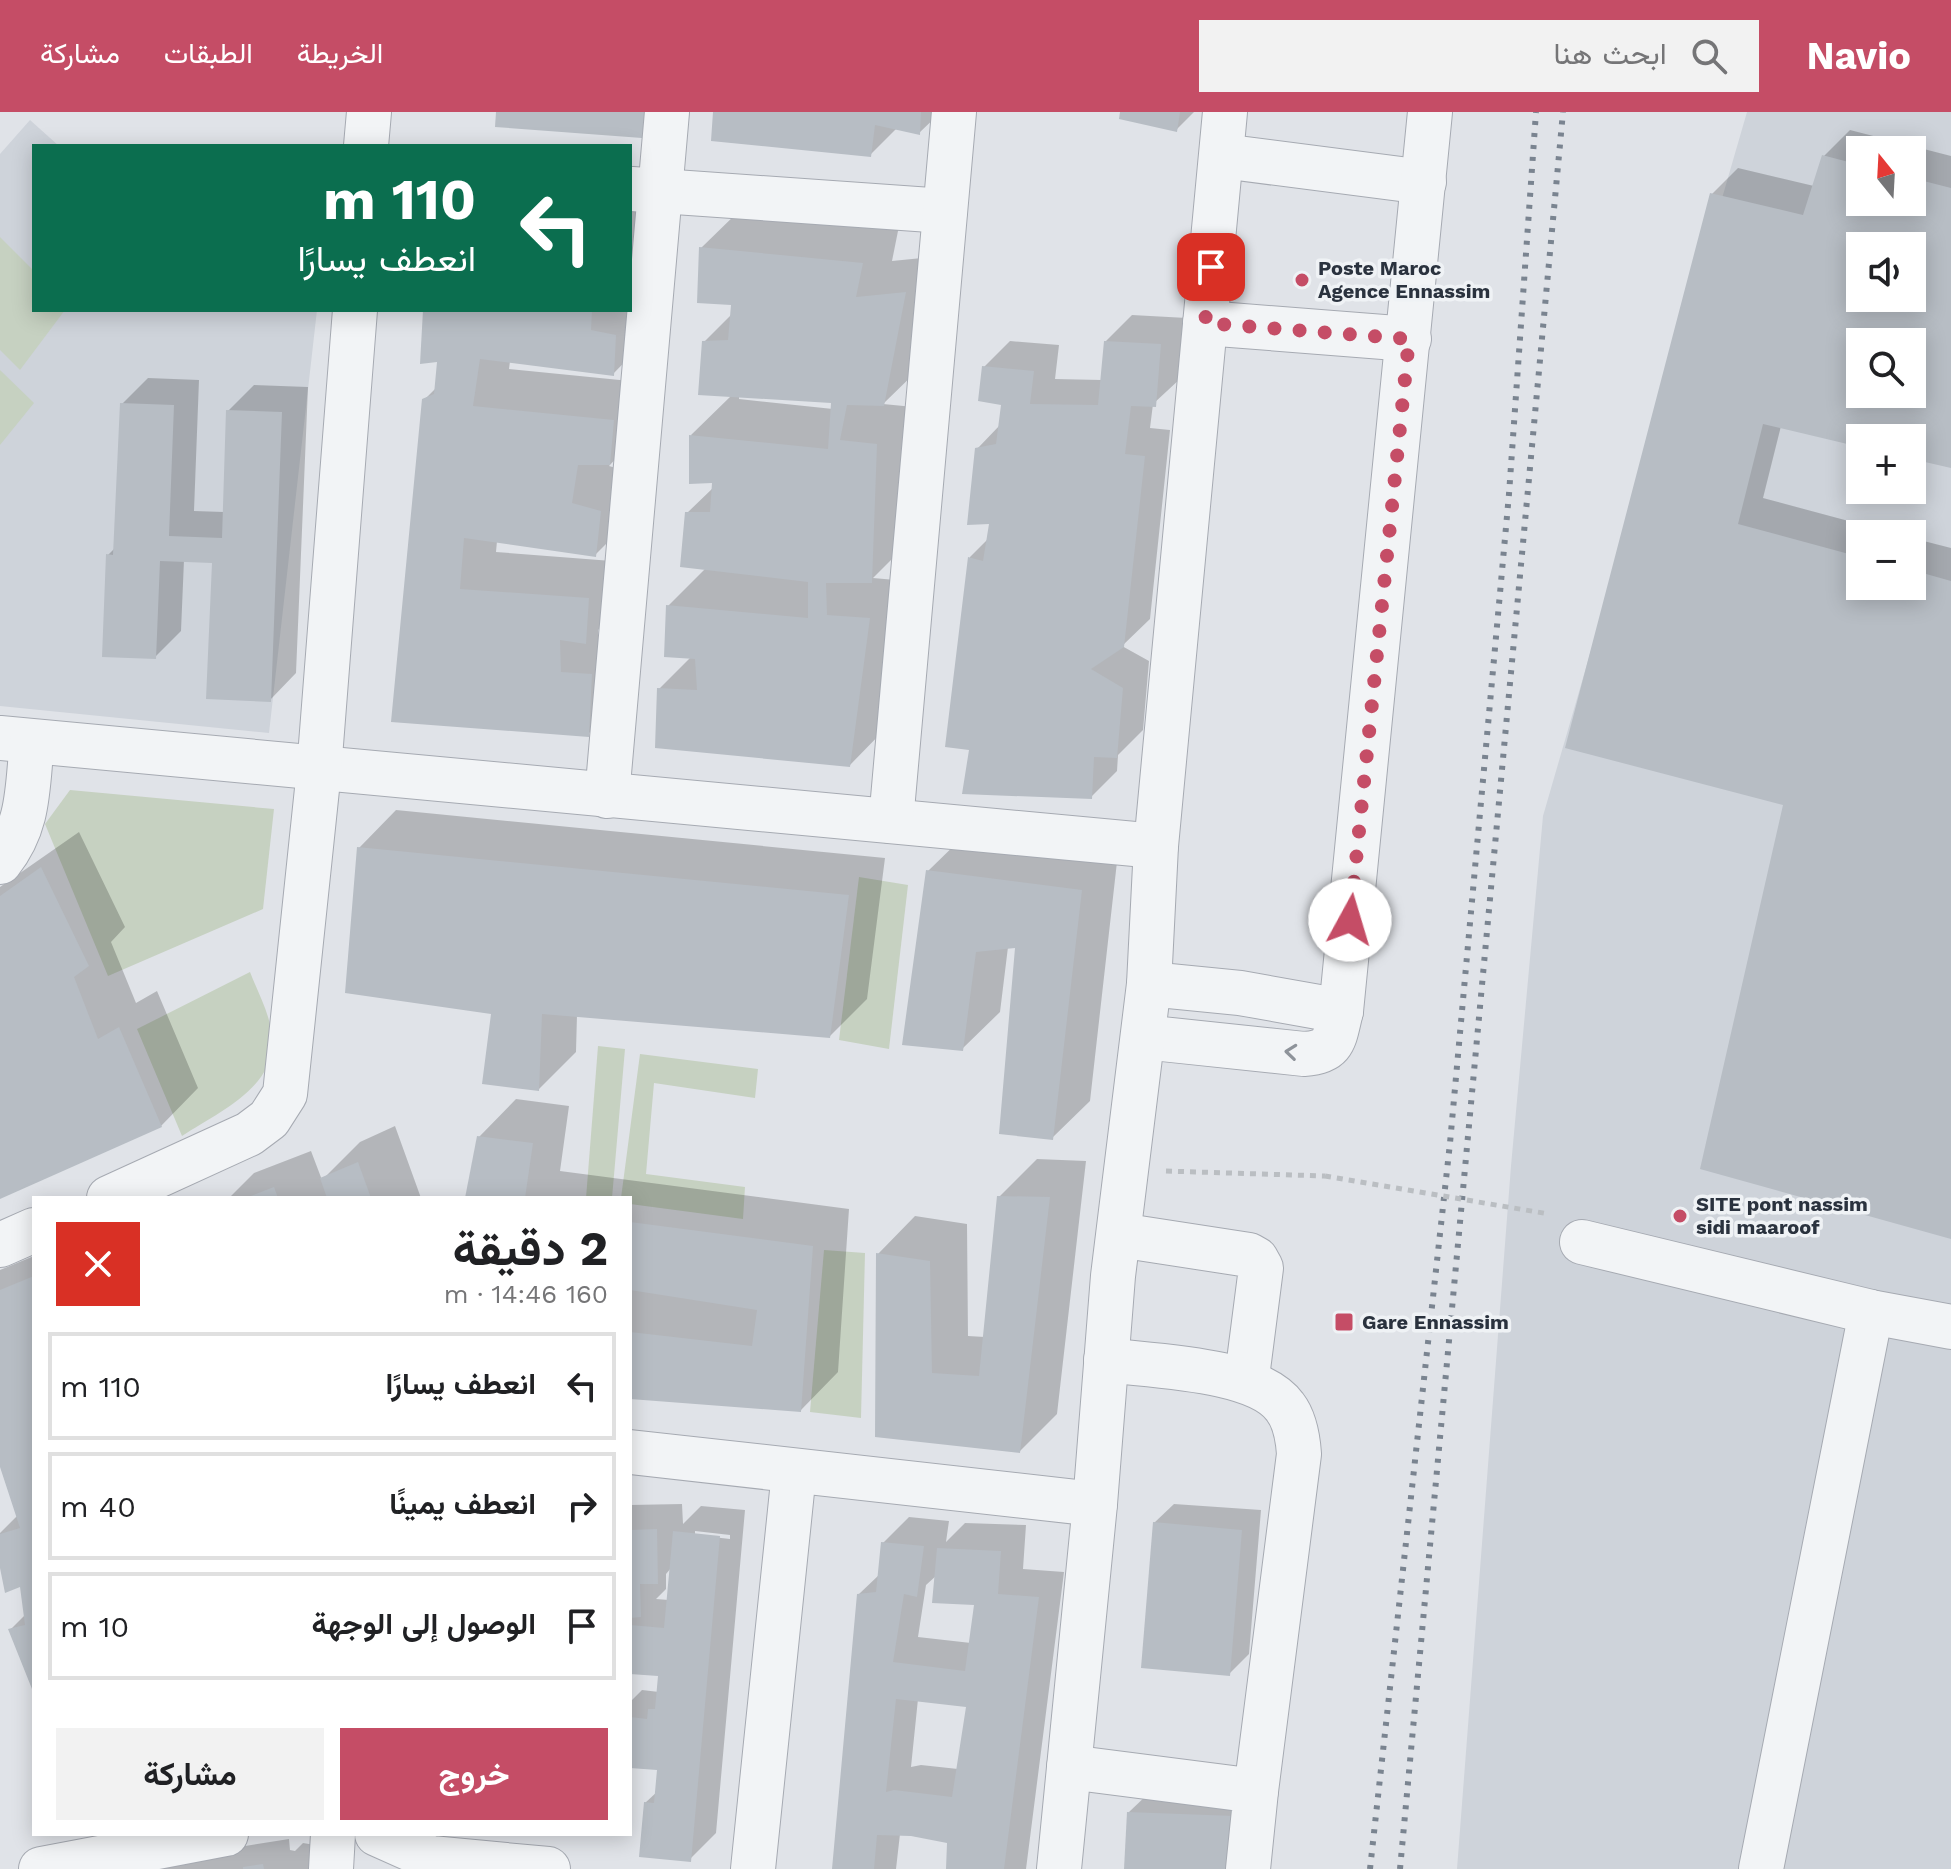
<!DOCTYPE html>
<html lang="ar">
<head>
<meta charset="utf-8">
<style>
	:root { --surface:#fff; --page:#f2f2f2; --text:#202124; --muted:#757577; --line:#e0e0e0; --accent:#c54d66 }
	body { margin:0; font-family:"Work Sans",Vazirmatn,sans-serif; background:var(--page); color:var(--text); direction:rtl; height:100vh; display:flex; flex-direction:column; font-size:30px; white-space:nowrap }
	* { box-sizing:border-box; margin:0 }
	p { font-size:26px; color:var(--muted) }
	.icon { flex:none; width:44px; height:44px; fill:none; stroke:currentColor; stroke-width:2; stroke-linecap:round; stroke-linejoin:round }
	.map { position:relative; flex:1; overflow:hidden; direction:ltr }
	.side { position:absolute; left:32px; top:1084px; width:600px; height:640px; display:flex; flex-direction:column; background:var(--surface); border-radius:0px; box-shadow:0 4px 20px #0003; direction:rtl }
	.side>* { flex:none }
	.guide { position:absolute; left:32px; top:32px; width:600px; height:168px; border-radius:0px; box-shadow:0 4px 20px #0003; direction:rtl; background:#0b6e4f; color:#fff; overflow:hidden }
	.needle { width:52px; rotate:342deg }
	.controls { position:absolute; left:1846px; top:24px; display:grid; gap:16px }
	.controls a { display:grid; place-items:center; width:80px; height:80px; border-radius:0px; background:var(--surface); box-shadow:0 4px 20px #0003; font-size:40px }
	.pin { position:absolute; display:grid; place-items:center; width:68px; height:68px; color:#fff; margin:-34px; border-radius:16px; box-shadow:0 4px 12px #0006 }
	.me { position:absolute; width:88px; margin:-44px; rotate:6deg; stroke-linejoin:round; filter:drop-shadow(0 0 6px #0008) }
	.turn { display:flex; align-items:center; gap:28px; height:168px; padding:0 24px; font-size:36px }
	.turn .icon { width:104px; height:104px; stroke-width:2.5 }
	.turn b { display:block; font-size:56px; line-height:68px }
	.round { display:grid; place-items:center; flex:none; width:84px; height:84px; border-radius:0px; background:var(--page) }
	.overview { display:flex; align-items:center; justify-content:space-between; height:136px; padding:0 24px }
	h1 { font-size:48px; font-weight:700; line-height:60px }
	.primary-button { display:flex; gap:16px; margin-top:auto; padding:16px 24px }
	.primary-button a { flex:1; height:92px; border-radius:0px; background:var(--accent); color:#fff; font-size:32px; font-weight:700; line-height:92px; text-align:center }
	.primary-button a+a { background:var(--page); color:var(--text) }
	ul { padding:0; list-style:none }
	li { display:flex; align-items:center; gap:24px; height:108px; margin:0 16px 12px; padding:0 8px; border:4px solid var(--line); border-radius:0px }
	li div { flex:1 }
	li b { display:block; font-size:30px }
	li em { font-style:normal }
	header { display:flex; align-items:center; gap:48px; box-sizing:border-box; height:112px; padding:0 40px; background:var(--accent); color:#fff }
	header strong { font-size:38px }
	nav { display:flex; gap:44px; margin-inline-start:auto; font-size:28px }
	.search { width:560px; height:72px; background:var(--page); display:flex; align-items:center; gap:20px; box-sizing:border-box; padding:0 28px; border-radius:0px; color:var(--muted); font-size:30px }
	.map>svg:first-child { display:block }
	.built { fill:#ced3da; fill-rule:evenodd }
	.green { fill:#c6d1c1 }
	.shadow { fill:#0003; fill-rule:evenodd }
	.building { fill:#b7bdc4; fill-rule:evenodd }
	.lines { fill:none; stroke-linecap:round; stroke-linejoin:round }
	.minor-casing { stroke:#a6aab2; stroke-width:46 }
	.path { stroke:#babec2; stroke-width:5; stroke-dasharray:6 6; stroke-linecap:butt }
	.minor { stroke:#f2f4f6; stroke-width:44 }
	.rail { stroke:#7a8490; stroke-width:6; stroke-dasharray:4 8; stroke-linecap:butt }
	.path-bridge { stroke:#babec2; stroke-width:5; stroke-dasharray:6 6; stroke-linecap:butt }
	.oneway { stroke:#8e939a }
	.route { stroke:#c54d66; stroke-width:14; stroke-dasharray:0 25.2 }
	.poi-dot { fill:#c54d66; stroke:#eff2f5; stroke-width:3 }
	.labels { text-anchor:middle; stroke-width:7; stroke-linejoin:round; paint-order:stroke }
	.poi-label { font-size:20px; font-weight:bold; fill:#2a323e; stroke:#eff2f5; text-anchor:start }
</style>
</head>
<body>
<header>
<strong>Navio</strong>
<div class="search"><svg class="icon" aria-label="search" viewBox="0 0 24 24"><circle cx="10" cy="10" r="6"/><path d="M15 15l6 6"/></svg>ابحث هنا</div>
<nav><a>الخريطة</a><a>الطبقات</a><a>مشاركة</a></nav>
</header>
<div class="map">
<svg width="1951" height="1757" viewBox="0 0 1951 1757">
	<rect width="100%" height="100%" fill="#e0e3e8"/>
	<g class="built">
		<path d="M1747 0H1951V1757H1457L1511 1054 1543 704ZM1860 38H1912V90H1860ZM1860 134H1912V186H1860ZM1860 230H1912V282H1860ZM1860 326H1912V378H1860ZM1860 422H1912V474H1860Z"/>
		<polygon points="30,8 59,34 34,34 34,198 317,198 269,621 0,594 0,42"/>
	</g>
	<g class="green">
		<polygon points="0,125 34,159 34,198 65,198 20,258 0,238"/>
		<polygon points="0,258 34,291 0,333"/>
		<polygon points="70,678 274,697 263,797 108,864 45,712"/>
		<polygon points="859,765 908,773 889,937 839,928"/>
		<path d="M250 860C258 881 270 902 272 924 277 976 218 1000 182 1024L137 917Z"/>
		<polygon points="598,934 625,937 612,1086 586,1086"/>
		<polygon points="640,942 758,957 755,986 654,971 646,1062 745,1075 743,1107 630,1092 630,1086 621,1086"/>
		<polygon points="824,1138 865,1141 861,1306 810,1300"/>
	</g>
	<g class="shadow">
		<polygon points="715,0 941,0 919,21 897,16 870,43"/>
		<polygon points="1122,0 1194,0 1176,18"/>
		<path d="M1850 18 1951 44V354L1912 345V326H1860V332L1781 314 1763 386 1897 422H1860V474H1912V426L1951 436V1125L1785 692 1567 635 1712 82 1738 56 1814 74 1824 44ZM1860 38H1912V90H1860ZM1860 134H1912V186H1860ZM1860 230H1912V282H1860Z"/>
		<polygon points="630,89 676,93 630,176"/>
		<path d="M739 99 899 114 892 149 942 144 921 255 883 292 914 295 908 431 873 466 907 469 887 615 850 653 659 577 692 544 668 494 706 456 687 401 714 375 691 323 732 283 704 230 732 202 733 191 701 136ZM739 284 833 289V297L739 287Z"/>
		<polygon points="425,198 630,198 650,224 613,262 510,249 509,257 650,271 647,313 609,354 637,362 632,406 595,443 497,429 496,440 625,450 623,492 598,518 598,524 628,525 626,585 588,622 393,608 424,288 437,275 439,248"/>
		<polygon points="1132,203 1187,206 1181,266 1153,292 1150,316 1170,318 1150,507 1122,534 1149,549 1143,618 1118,643 1117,659 1091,685 972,636 947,633 970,445 988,427 991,410 977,337 1000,313 1003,291 984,255 1010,229 1059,233 1055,267 1102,268 1105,230"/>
		<polygon points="148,266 199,268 194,399 224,400 228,299 254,273 308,275 296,561 270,588 214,449 184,448 181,519 155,545 108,443 116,435 122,292"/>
		<polygon points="396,698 885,746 867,887 830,924 577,903 576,940 539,977 493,900 359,736"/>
		<polygon points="79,720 125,815 111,830 136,891 157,879 198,976 161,1014 0,1085 0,775"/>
		<polygon points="966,722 1118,741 1090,989 1052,1026 1017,834 1008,835 1000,900 962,937 928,759"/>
		<polygon points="516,987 569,994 560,1059 849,1097 838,1260 801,1298 630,1285 630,1086 468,1086 479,1025"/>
		<polygon points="395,1014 421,1086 229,1086 254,1061 311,1039 322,1068 360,1030"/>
		<polygon points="1037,1047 1086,1049 1057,1302 1020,1339 877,1323 878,1142 915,1104 967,1112 968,1224 985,1225 999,1085"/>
		<polygon points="34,1144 34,1573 10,1518 26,1502 22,1472 0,1446 0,1421 18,1403 0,1348 0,1158"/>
		<path d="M682 1392 683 1412 701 1394 745 1398 716 1721 690 1747 645 1691 658 1679 660 1656 630 1654V1590L642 1578 659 1580 661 1562 630 1560V1507L633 1504H630V1393ZM695 1419 730 1423V1427L695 1423ZM671 1456 669 1488 656 1487 666 1477V1462Z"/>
		<polygon points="1174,1392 1261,1398 1249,1542 1229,1562 1154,1411"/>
		<path d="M909 1405 949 1409 946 1430 965 1411 1026 1413 1023 1457 1064 1460 1026 1757H948L949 1729 900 1722 896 1757H834L859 1482 880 1462 883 1431ZM937 1463 976 1491 971 1531 918 1525 926 1473ZM918 1587 968 1593 958 1657 921 1653 911 1655Z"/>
		<polygon points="1149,1681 1254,1685 1251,1757 1126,1757 1129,1700"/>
		<polygon points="289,1727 290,1738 295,1739 303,1731 333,1736 331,1757 100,1757"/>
	</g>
	<g class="building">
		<polygon points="496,0 645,0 642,26 495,15"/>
		<polygon points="713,0 921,0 920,23 875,13 871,45 711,29"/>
		<polygon points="1120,0 1180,0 1177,20 1119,7"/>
		<path d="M1822 43 1860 53V90H1912V66L1951 76V356L1912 347V326H1860V335L1763 312 1738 412 1860 445V474H1912V458L1951 469V1127L1700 1057 1783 693 1565 636 1710 81 1803 103ZM1860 134H1912V186H1860ZM1860 230H1912V282H1860Z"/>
		<polygon points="630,129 639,130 631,167 630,167"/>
		<polygon points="699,135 863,151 856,185 906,180 884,294 847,293 840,328 877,332 872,471 826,471 827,503 870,506 850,655 655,636 657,576 697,578 695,547 664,545 666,493 808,506 808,470 680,455 685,400 710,400 712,371 689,372 689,323 828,337 831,291 698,283 702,229 728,228 731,193 697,191"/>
		<polygon points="423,198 592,198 591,218 616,223 614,264 480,247 473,294 614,308 610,353 578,353 572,391 601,399 596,445 464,426 460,477 589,486 586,532 560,528 561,560 592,562 589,625 391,610 422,287 434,282 437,250 420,252"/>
		<polygon points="1104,229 1161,232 1156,295 1131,294 1125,342 1145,344 1124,535 1091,557 1123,576 1117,646 1094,645 1092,687 962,682 969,638 945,635 968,445 983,449 989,412 967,413 975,336 996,332 1001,293 978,289 982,254 1034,259 1030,292 1098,293"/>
		<polygon points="120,291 174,293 169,424 222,426 226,298 282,300 271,590 206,587 212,451 160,449 156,547 102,545 106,442 113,443"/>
		<polygon points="357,735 849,783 830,926 542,902 539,979 482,972 491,902 345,881"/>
		<polygon points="41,755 89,854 74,865 98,927 119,915 162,1015 0,1087 0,784"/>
		<polygon points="926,758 1082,778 1053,1028 999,1022 1015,836 976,840 963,939 902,933"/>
		<polygon points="477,1024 533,1031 525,1086 465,1086"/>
		<polygon points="358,1050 371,1086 327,1086 320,1066"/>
		<polygon points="274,1075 278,1086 246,1086"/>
		<polygon points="997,1084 1050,1085 1020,1341 875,1325 876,1141 930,1149 932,1261 979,1264"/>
		<polygon points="630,1110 813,1134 801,1300 630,1287 630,1220 752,1234 757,1198 630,1178"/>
		<polygon points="34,1164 34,1576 32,1577 8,1517 25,1513 20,1475 5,1481 0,1456 0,1422 20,1416 0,1355 0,1178"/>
		<polygon points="1153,1410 1242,1418 1230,1564 1141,1556"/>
		<polygon points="657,1417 658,1472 640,1472 641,1505 630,1506 630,1418"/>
		<polygon points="673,1419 720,1424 691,1750 639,1745 644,1690 654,1691 657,1658 630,1656 630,1605 647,1607 648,1597 655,1597 658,1564 630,1562 630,1513 664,1516"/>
		<path d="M881 1430 924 1434 917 1485 904 1482 893 1550 965 1559 974 1493 932 1491 937 1436 1001 1439 998 1482 1039 1485 1004 1757H946L947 1731 911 1724 877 1723 874 1757H832L857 1482 876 1480ZM896 1587 966 1595 952 1685 894 1678 886 1680Z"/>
		<polygon points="1127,1700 1235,1704 1233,1757 1124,1757"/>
		<polygon points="263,1752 264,1757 243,1757 243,1755"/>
	</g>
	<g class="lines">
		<g class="minor-casing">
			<g id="minor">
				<polyline points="366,34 369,0"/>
				<polyline points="1222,44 1424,70"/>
				<polyline points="632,77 945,99"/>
				<polyline points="1205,211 1409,227"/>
				<polyline points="0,626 1156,734"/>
				<polyline points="607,684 667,0"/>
				<polyline points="891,709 954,0"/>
				<path d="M0 750C30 712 27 676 32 630"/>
				<polyline points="1149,872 1240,881 1341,899"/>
				<path d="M1143 925 1304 942C1336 940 1334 926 1341 899L1430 0"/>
				<polyline points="109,1086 249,1022 269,1007 285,982 319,658 355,198"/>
				<polyline points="1119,1123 1249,1143 1256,1147 1261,1156 1248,1257 1236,1265"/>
				<polyline points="1582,1130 1871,1200 1951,1215"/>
				<polyline points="0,1133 34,1118"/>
				<path d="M1106 1248C1152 1254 1257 1256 1285 1295 1295 1308 1298 1327 1299 1342L1256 1679"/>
				<polyline points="630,1340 1095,1392"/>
				<polyline points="1069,1655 1256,1679 1248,1757"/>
				<polyline points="377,1722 431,1746 548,1757"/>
				<polyline points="41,1757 226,1722"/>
				<polyline points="331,1757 333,1722"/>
				<polyline points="753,1757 794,1360"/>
				<polyline points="1059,1757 1095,1392 1113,1164 1149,872 1156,734 1225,0"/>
				<polyline points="1761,1757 1871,1200"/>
			</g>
		</g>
		<polyline class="path" points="1166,1059 1325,1064"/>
		<use href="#minor" class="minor"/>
		<g class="rail">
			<polyline points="1370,1757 1450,1031 1509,382 1536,0"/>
			<polyline points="1400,1757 1563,0"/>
		</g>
		<polyline class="path-bridge" points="1325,1064 1549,1102"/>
	</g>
	<defs><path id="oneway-chevron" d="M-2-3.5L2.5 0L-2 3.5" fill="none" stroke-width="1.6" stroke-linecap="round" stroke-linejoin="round" transform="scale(2)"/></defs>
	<use class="oneway" href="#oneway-chevron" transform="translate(1291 940) rotate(-174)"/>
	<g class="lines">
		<polyline class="route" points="1211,155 1205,211 1409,227 1350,808"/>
	</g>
	<g class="poi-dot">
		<circle cx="1302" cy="168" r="8"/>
		<circle cx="1680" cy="1104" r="8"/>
		<rect x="1334" y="1200" width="20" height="20" rx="4"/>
	</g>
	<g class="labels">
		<g class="poi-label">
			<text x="1318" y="163">Poste Maroc<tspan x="1318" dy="23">Agence Ennassim</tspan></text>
			<text x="1696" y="1099">SITE pont nassim<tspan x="1696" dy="23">sidi maaroof</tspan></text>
			<text x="1362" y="1217">Gare Ennassim</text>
		</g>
	</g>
</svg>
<div class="controls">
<a><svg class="needle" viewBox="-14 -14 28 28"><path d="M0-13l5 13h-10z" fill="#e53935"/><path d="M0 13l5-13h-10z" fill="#757577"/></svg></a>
<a><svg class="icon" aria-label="sound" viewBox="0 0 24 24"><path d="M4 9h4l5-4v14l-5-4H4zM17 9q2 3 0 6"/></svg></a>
<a><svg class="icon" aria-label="search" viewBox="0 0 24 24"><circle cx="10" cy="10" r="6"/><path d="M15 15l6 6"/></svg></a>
<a>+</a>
<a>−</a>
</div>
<div class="pin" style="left:1211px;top:155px;background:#d93025"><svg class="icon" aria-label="arrive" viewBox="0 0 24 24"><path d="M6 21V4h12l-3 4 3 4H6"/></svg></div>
<svg class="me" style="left:1350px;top:808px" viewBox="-20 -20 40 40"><circle r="19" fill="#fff"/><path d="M0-13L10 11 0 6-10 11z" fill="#c54d66"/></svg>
<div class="guide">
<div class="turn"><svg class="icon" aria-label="left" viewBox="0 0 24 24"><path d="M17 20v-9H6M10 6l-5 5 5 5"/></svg><div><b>110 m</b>انعطف يسارًا</div></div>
</div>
<section class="side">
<div class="overview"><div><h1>2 دقيقة</h1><p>160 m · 14:46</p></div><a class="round" style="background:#d93025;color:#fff"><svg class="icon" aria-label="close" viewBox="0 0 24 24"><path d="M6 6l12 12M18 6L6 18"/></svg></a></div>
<ul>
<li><svg class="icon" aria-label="left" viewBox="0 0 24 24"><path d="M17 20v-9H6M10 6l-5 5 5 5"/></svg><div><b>انعطف يسارًا</b></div><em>110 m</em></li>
<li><svg class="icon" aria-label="right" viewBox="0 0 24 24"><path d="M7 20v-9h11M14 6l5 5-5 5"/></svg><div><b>انعطف يمينًا</b></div><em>40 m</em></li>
<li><svg class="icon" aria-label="arrive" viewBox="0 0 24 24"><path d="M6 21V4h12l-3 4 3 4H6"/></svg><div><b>الوصول إلى الوجهة</b></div><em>10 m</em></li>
</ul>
<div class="primary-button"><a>خروج</a><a>مشاركة</a></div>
</section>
</div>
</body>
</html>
